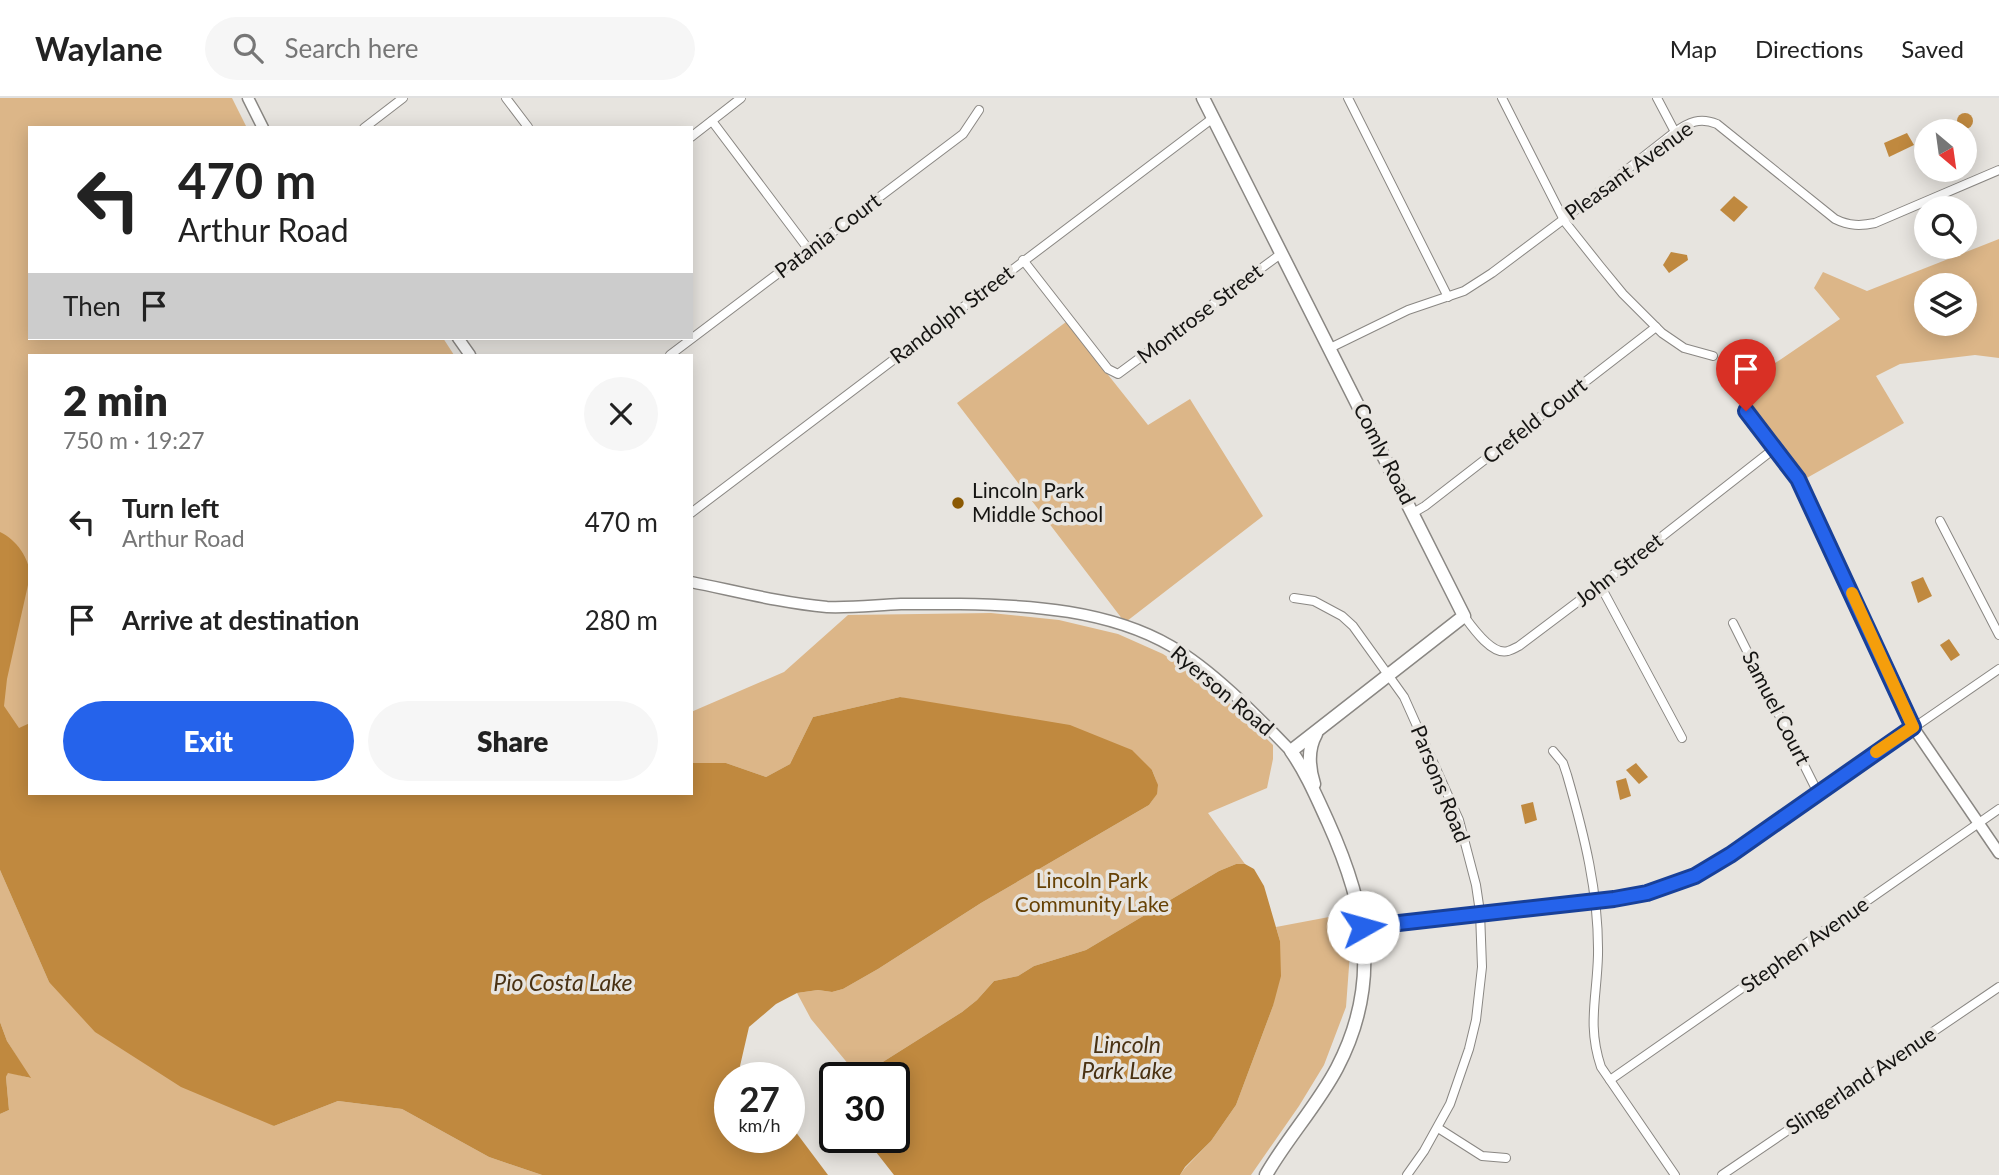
<!DOCTYPE html>
<html lang="en">
<head>
<meta charset="utf-8">
<style>
	:root { --surface:#fff; --page:#f6f6f6; --text:#222; --muted:#767676; --line:#e0e0e0; --accent:#2563eb }
	body { margin:0; font-family:Lato,sans-serif; background:var(--page); color:var(--text); height:100vh; display:flex; flex-direction:column; font-size:26px; white-space:nowrap }
	* { box-sizing:border-box; margin:0 }
	p { font-size:23px; color:var(--muted) }
	.icon { flex:none; width:38px; height:38px; fill:none; stroke:currentColor; stroke-width:2; stroke-linecap:round; stroke-linejoin:round }
	.map { position:relative; flex:1; overflow:hidden }
	.panel { position:absolute; left:28px; top:256px; width:665px; height:441px; display:flex; flex-direction:column; background:var(--surface); border-radius:0px; box-shadow:0 4px 18px #0003 }
	.panel>* { flex:none }
	.hud { position:absolute; left:28px; top:28px; width:665px; height:214px; border-radius:0px; box-shadow:0 4px 18px #0003; background:#fff; color:var(--text); overflow:hidden }
	.needle { width:46px; rotate:151deg }
	.buttons { position:absolute; left:1914px; top:21px; display:grid; gap:14px }
	.buttons a { display:grid; place-items:center; width:63px; height:63px; border-radius:50%; background:var(--surface); box-shadow:0 4px 18px #0003; font-size:35px }
	.speed { position:absolute; left:714px; top:964px; display:flex; gap:14px; font-size:35px; font-weight:700; text-align:center }
	.speed>* { display:grid; place-content:center; width:91px; height:91px; border-radius:50%; background:var(--surface); box-shadow:0 4px 18px #0003; line-height:1 }
	.speed small { font-size:18px; font-weight:400 }
	.speed .limit { border:4px solid #111; border-radius:10px; background:#fff; color:#111 }
	.pin { position:absolute; display:grid; place-items:center; width:60px; height:60px; color:#fff; margin:-72px -30px; border-radius:50% 50% 50% 0; rotate:-45deg; box-shadow:0 0 7px #0007 }
	.pin .icon { rotate:45deg }
	.me { position:absolute; width:77px; margin:-38px; rotate:83deg; stroke-linejoin:round; filter:drop-shadow(0 0 5px #0008) }
	.turn { display:flex; align-items:center; gap:24px; height:147px; padding:0 35px; font-size:32px }
	.turn .icon { width:91px; height:91px; stroke-width:2.5 }
	.turn b { display:block; font-size:49px; line-height:60px }
	.then { display:flex; align-items:center; height:66px; padding:0 35px; background:#0003; gap:14px; font-size:26px }
	.round { display:grid; place-items:center; flex:none; width:74px; height:74px; border-radius:37px; background:var(--page) }
	.head { display:flex; align-items:center; justify-content:space-between; height:119px; padding:0 35px }
	h1 { font-size:42px; font-weight:800; line-height:52px }
	.action { display:flex; gap:14px; margin-top:auto; padding:14px 35px }
	.action a { flex:1; height:80px; border-radius:42px; background:var(--accent); color:#fff; font-size:28px; font-weight:800; line-height:80px; text-align:center }
	.action a+a { background:var(--page); color:var(--text) }
	ul { padding:0; list-style:none }
	li { display:flex; align-items:center; gap:21px; height:98px; padding:0 35px }
	li div { flex:1 }
	li b { display:block; font-size:26px }
	li em { font-style:normal }
	header { display:flex; align-items:center; gap:42px; box-sizing:border-box; height:98px; padding:0 35px; background:var(--surface); border-bottom:2px solid var(--line) }
	header strong { font-size:33px }
	nav { display:flex; gap:38px; margin-inline-start:auto; font-size:24px }
	.search { width:490px; height:63px; background:var(--page); display:flex; align-items:center; gap:18px; box-sizing:border-box; padding:0 24px; border-radius:38px; color:var(--muted); font-size:26px }
	.map>svg:first-child { display:block }
	.green { fill:#dcb688; fill-rule:evenodd }
	.water { fill:#c0893f }
	.lines { fill:none; stroke-linecap:round; stroke-linejoin:round }
	.minor-casing { stroke:#8a8783; stroke-width:10 }
	.tertiary-casing { stroke:#8a8783; stroke-width:13 }
	.secondary-casing { stroke:#8a8783; stroke-width:15 }
	.minor { stroke:#fff; stroke-width:8 }
	.tertiary { stroke:#fff; stroke-width:10 }
	.secondary { stroke:#fff; stroke-width:12 }
	.route-casing { stroke:#184099; stroke-width:18 }
	.route { stroke:#2563eb; stroke-width:12 }
	.slow { stroke:#f59e0b; stroke-width:12 }
	.poi-dot { fill:#8b5903; stroke:#e7e4df; stroke-width:2.5 }
	.labels { text-anchor:middle; stroke-width:7; stroke-linejoin:round; paint-order:stroke }
	.street-label { font-size:21px; fill:#151412; stroke:#e7e4df }
	.poi-label { font-size:21px; fill:#151412; stroke:#e7e4df; text-anchor:start }
	.park-label { font-size:21px; fill:#664104; stroke:#e7e4df }
	.water-label { font-size:23px; font-style:italic; fill:#493112; stroke:#e7e4df }
</style>
</head>
<body>
<header>
<strong>Waylane</strong>
<div class="search"><svg class="icon" aria-label="search" viewBox="0 0 24 24"><circle cx="10" cy="10" r="6"/><path d="M15 15l6 6"/></svg>Search here</div>
<nav><a>Map</a><a>Directions</a><a>Saved</a></nav>
</header>
<div class="map">
<svg width="1999" height="1077" viewBox="0 0 1999 1077">
	<rect width="100%" height="100%" fill="#e7e4df"/>
	<g class="green">
		<polygon points="0,0 232,0 247,30 30,30 30,240 443,240 454,257 30,257 30,688 0,667"/>
		<path d="M1999 141V260L1975 257 1900 266 1876 278 1904 325 1805 381 1737 291 1840 221 1814 190 1823 174 1867 193ZM1927 187H1965V226H1927Z"/>
		<polygon points="1066,224 1148,327 1190,301 1263,418 1127,523 1123,522 957,305"/>
		<path d="M991 515 1059 522 1118 536 1163 556 1213 589 1273 647V661L1267 690 1208 715 1245 766H1236L1219 773 1086 852 1034 868 1018 878 994 883 977 902 962 914 859 979 811 921 797 895 818 892 832 894 843 891 878 871 981 805 1149 707C1160 692 1159 689 1152 672L900 599 813 619 790 666 766 679 726 665H692L691 614 784 574 848 517Z"/>
		<polygon points="0,772 49,884 274,1028 338,1003 402,1011 489,1059 542,1077 0,1077 0,1016 9,1012 6,979 8,974 30,980 7,943 0,924"/>
		<polygon points="1345,816 1350,855 1346,909 1324,967 1299,1008 1251,1077 1180,1077 1185,1070 1211,1043 1236,1007 1273,908 1280,843 1276,829"/>
	</g>
	<g class="water">
		<circle cx="1965" cy="23" r="8"/>
		<polygon points="1907,35 1914,47 1889,59 1884,45"/>
		<polygon points="1734,98 1748,109 1734,124 1720,112"/>
		<polygon points="1671,154 1687,157 1688,162 1669,175 1663,167"/>
		<path d="M0 434C16 441 30 461 30 478L7 581 4 608 19 630 30 625V695H691V664L692 665H726L766 679 790 666 813 619 900 599 1070 627 1132 652 1152 672 1158 687 1157 696 1149 707 981 805 878 871 843 891 832 894 818 892 797 895 776 906 749 929 740 968 751 980H730V1040H789V1025L828 1077H542L489 1059 402 1011 338 1003 274 1028 181 989 95 934 49 884 0 772Z"/>
		<polygon points="1923,479 1932,498 1918,505 1911,484"/>
		<polygon points="1949,541 1960,557 1951,563 1940,547"/>
		<polygon points="1636,665 1648,679 1639,686 1626,672"/>
		<polygon points="1626,680 1631,698 1620,702 1616,683"/>
		<polygon points="1533,704 1537,722 1525,726 1521,707"/>
		<polygon points="1236,766 1245,766 1254,771 1264,788 1280,843 1281,878 1273,908 1236,1007 1211,1043 1185,1069 1180,1077 894,1077 865,1040 894,1040 894,980 859,979 962,914 977,902 994,883 1018,878 1034,868 1086,852 1219,773"/>
		<polygon points="0,924 7,943 31,980 8,975 6,979 9,1012 0,1016"/>
	</g>
	<g class="lines">
		<g class="minor-casing">
			<g id="minor">
				<polyline points="506,0 528,29"/>
				<polyline points="1348,0 1448,199"/>
				<polyline points="1502,0 1565,124 1600,168 1623,196 1662,235 1684,250 1713,258"/>
				<polyline points="1657,0 1675,34"/>
				<polyline points="712,23 809,152"/>
				<polyline points="364,30 403,0"/>
				<polyline points="691,39 741,0"/>
				<polyline points="1023,162 1108,271 1118,276 1282,155"/>
				<path d="M1330 250 1408 212 1464 193 1492 175 1564 121 1675 34C1689 24 1700 19 1717 26L1835 121C1849 128 1861 128 1875 125L1999 72"/>
				<polyline points="670,257 963,36 979,12"/>
				<polyline points="1746,313 1798,381 1913,629"/>
				<polyline points="691,415 1213,20"/>
				<polyline points="1413,415 1425,408 1656,229"/>
				<polyline points="1940,423 1999,537"/>
				<polyline points="1600,487 1682,640"/>
				<polyline points="1294,500 1314,503 1342,518 1353,528 1404,599 1459,722 1476,787 1480,814 1482,869 1476,922 1469,951 1450,1006 1424,1053 1407,1077"/>
				<path d="M1464 518C1472 529 1492 558 1508 553 1512 552 1515 550 1519 548L1600 487 1775 350"/>
				<polyline points="1733,525 1818,695"/>
				<path d="M1553 653 1563 665 1567 677C1584 736 1599 795 1598 857 1597 899 1587 928 1601 969L1675 1077"/>
				<polyline points="1363,829 1614,801 1647,795 1695,778 1730,756 1999,571"/>
				<polyline points="1610,982 1999,711"/>
				<polyline points="1438,1030 1482,1058 1506,1060"/>
				<polyline points="1722,1077 1999,889"/>
			</g>
		</g>
		<g class="tertiary-casing">
			<g id="tertiary">
				<polyline points="248,0 263,30"/>
				<polyline points="458,240 470,257"/>
				<path d="M691 484C736 493 781 505 827 509 852 510 876 507 901 506 921 506 940 506 960 506 1030 507 1109 512 1171 548 1213 572 1257 618 1291 653"/>
				<polyline points="1913,629 1999,755"/>
			</g>
		</g>
		<g class="secondary-casing">
			<g id="secondary">
				<path d="M1203 0 1464 518 1291 653C1306 674 1317 700 1328 724 1366 808 1382 884 1337 970 1317 1008 1287 1040 1266 1077"/>
				<path d="M1314 686C1309 670 1307 652 1316 636"/>
			</g>
		</g>
		<use href="#minor" class="minor"/>
		<use href="#tertiary" class="tertiary"/>
		<use href="#secondary" class="secondary"/>
	</g>
	<g class="lines">
		<g class="route-casing">
			<polyline id="route" points="1363,829 1614,801 1647,795 1695,778 1730,757 1913,629 1798,381 1746,313"/>
		</g>
		<use href="#route" class="route"/>
		<polyline class="slow" points="1852,495 1913,629 1876,654"/>
	</g>
	<circle class="poi-dot" cx="958" cy="405" r="7"/>
	<g class="labels">
		<g class="street-label">
			<text transform="translate(1629 73) rotate(-36)" y="7">Pleasant Avenue</text>
			<text transform="translate(828 138) rotate(-37)" y="7">Patania Court</text>
			<text transform="translate(1200 216) rotate(-37)" y="7">Montrose Street</text>
			<text transform="translate(952 217) rotate(-37)" y="7">Randolph Street</text>
			<text transform="translate(1535 323) rotate(-38)" y="7">Crefeld Court</text>
			<text transform="translate(1384 356) rotate(63)" y="7">Comly Road</text>
			<text transform="translate(1619 472) rotate(-38)" y="7">John Street</text>
			<text transform="translate(1222 593) rotate(40)" y="7">Ryerson Road</text>
			<text transform="translate(1776 610) rotate(63)" y="7">Samuel Court</text>
			<text transform="translate(1440 686) rotate(68)" y="7">Parsons Road</text>
			<text transform="translate(1805 847) rotate(-35)" y="7">Stephen Avenue</text>
			<text transform="translate(1861 983) rotate(-34)" y="7">Slingerland Avenue</text>
		</g>
		<g class="poi-label">
			<text x="972" y="400">Lincoln Park<tspan x="972" dy="24">Middle School</tspan></text>
		</g>
		<g class="park-label">
			<text x="1092" y="790">Lincoln Park<tspan x="1092" dy="24">Community Lake</tspan></text>
		</g>
		<g class="water-label">
			<text x="563" y="893">Pio Costa Lake</text>
			<text x="1127" y="955">Lincoln<tspan x="1127" dy="26">Park Lake</tspan></text>
		</g>
	</g>
</svg>
<div class="buttons">
<a><svg class="needle" viewBox="-14 -14 28 28"><path d="M0-13l5 13h-10z" fill="#e53935"/><path d="M0 13l5-13h-10z" fill="#767676"/></svg></a>
<a><svg class="icon" aria-label="search" viewBox="0 0 24 24"><circle cx="10" cy="10" r="6"/><path d="M15 15l6 6"/></svg></a>
<a><svg class="icon" aria-label="layers" viewBox="0 0 24 24"><path d="M12 4l9 5-9 5-9-5zM3 14l9 5 9-5"/></svg></a>
</div>
<div class="speed"><div>27<small>km/h</small></div><div class="limit">30</div></div>
<div class="pin" style="left:1746px;top:313px;background:#d93025"><svg class="icon" aria-label="arrive" viewBox="0 0 24 24"><path d="M6 21V4h12l-3 4 3 4H6"/></svg></div>
<svg class="me" style="left:1363px;top:829px" viewBox="-20 -20 40 40"><circle r="19" fill="#fff"/><path d="M0-13L10 11 0 6-10 11z" fill="#2563eb"/></svg>
<div class="hud">
<div class="turn"><svg class="icon" aria-label="left" viewBox="0 0 24 24"><path d="M17 20v-9H6M10 6l-5 5 5 5"/></svg><div><b>470 m</b>Arthur Road</div></div>
<div class="then">Then<svg class="icon" aria-label="arrive" viewBox="0 0 24 24"><path d="M6 21V4h12l-3 4 3 4H6"/></svg></div>
</div>
<section class="panel">
<div class="head"><div><h1>2 min</h1><p>750 m · 19:27</p></div><a class="round"><svg class="icon" aria-label="close" viewBox="0 0 24 24"><path d="M6 6l12 12M18 6L6 18"/></svg></a></div>
<ul>
<li><svg class="icon" aria-label="left" viewBox="0 0 24 24"><path d="M17 20v-9H6M10 6l-5 5 5 5"/></svg><div><b>Turn left</b><p>Arthur Road</p></div><em>470 m</em></li>
<li><svg class="icon" aria-label="arrive" viewBox="0 0 24 24"><path d="M6 21V4h12l-3 4 3 4H6"/></svg><div><b>Arrive at destination</b></div><em>280 m</em></li>
</ul>
<div class="action"><a>Exit</a><a>Share</a></div>
</section>
</div>
</body>
</html>
